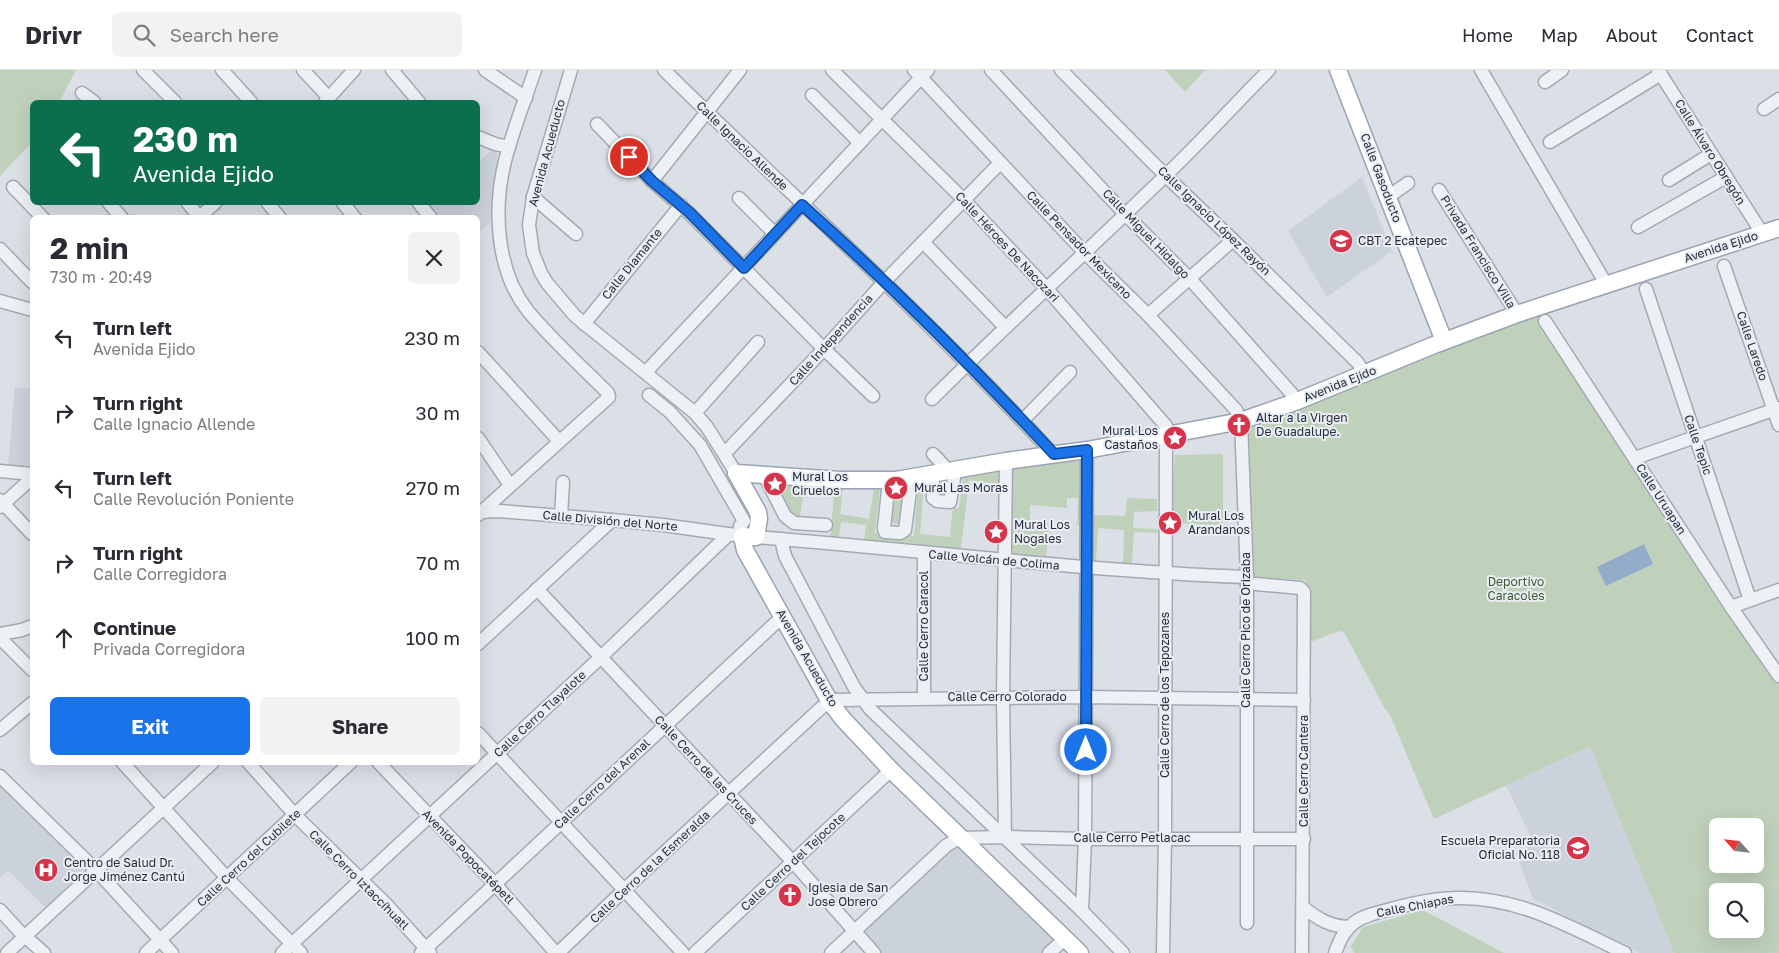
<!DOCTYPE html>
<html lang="en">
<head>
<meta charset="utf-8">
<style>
	:root { --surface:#fff; --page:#f2f2f3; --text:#2b2b33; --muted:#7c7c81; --line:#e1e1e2; --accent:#1a73e8 }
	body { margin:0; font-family:"Golos Text",sans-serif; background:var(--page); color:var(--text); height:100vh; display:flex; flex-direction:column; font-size:19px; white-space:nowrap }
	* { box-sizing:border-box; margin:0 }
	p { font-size:16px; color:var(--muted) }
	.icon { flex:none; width:28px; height:28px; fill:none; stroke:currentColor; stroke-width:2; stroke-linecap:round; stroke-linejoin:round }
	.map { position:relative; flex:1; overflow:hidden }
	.side { position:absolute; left:30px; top:145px; width:450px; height:550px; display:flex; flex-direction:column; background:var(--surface); border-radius:8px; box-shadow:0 5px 20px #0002 }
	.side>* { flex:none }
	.banner { position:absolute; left:30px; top:30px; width:450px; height:105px; border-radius:8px; box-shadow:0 5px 20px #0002; background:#0b6e4f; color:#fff; overflow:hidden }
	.needle { width:32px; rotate:297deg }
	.controls { position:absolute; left:1709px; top:748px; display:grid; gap:10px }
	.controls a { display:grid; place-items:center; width:55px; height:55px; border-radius:8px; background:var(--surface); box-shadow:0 5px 20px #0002; font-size:25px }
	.pin { position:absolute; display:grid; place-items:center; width:42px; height:42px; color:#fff; margin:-21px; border:2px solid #fff; border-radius:50%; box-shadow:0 1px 5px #0007 }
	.me { position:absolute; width:55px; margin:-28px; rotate:0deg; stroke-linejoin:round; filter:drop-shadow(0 0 4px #0008) }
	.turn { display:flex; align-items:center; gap:18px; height:105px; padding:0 20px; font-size:22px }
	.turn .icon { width:65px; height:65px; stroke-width:2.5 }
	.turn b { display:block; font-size:35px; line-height:42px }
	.round { display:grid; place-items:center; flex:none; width:52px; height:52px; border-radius:8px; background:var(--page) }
	.head { display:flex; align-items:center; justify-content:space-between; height:85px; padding:0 20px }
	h1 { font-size:30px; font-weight:700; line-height:38px }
	.button { display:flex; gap:10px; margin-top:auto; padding:10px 20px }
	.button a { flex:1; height:58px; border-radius:8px; background:var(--accent); color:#fff; font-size:20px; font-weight:700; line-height:58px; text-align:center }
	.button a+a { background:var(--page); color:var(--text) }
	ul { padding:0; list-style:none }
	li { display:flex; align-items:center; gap:15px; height:75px; padding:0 20px }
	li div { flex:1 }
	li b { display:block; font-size:19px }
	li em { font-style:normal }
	header { display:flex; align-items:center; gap:30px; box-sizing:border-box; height:70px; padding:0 25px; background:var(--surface); border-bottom:1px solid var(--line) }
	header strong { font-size:24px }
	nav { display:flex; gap:28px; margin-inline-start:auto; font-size:18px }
	.search { width:350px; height:45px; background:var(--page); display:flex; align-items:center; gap:12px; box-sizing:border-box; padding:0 18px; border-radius:8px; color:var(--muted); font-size:19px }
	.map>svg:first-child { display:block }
	.built { fill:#ccd2dc }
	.green { fill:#c0d1bb; fill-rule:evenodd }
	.water { fill:#92adca }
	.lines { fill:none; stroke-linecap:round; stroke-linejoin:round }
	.minor-casing { stroke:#a4aab3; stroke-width:15 }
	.major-casing { stroke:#99a3b3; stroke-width:19 }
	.minor { stroke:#edf0f5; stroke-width:12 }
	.major { stroke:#fff; stroke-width:16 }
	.route-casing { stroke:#114b97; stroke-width:12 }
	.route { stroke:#1a73e8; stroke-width:9 }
	.labels { text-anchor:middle; stroke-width:4; stroke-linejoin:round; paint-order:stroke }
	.street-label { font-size:12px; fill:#242d3d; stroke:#eaeef4 }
	.poi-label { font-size:12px; fill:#242d3d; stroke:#eaeef4; text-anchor:start }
	.park-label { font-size:12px; fill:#385a30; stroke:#eaeef4 }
</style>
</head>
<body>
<header>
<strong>Drivr</strong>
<div class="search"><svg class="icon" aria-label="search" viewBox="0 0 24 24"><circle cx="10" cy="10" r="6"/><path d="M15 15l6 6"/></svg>Search here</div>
<nav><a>Home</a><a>Map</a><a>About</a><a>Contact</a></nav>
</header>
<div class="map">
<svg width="1779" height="883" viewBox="0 0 1779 883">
	<rect width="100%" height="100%" fill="#dbdfe6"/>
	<g class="built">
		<polygon points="498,76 496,147 478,163 478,148 435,147 424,133 478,132 478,92"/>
		<polygon points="1362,107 1392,181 1327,227 1288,161"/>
		<polygon points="15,317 32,319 32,398 8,396"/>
		<polygon points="1590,675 1674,883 1640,883 1533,829 1516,783 1534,774 1506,715"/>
		<polygon points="0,715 84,799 46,838 8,800 0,808"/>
		<polygon points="953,774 1054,871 1041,883 875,883 857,863"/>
	</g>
	<g class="green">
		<polygon points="0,0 76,0 59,32 32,32 32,72 0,106"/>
		<polygon points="1165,0 1205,0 1185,22"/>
		<path d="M1535 242 1779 601V883H1674L1590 676 1434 749 1390 645 1385 639 1344 562 1339 561 1308 573 1306 512 1303 510 1250 507 1245 348ZM1718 756H1755V794H1718ZM1718 821H1755V859H1718Z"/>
		<polygon points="1223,384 1223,455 1170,453 1175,385"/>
		<polygon points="1082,387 1080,455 1077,455 1078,428 1067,428 1067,438 1030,435 1030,452 1049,453 1046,487 1005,486 1012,396"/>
		<polygon points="1000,400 999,414 969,410 961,479 864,471 866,455 841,452 838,474 830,474 834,421 804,418 800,447 793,446 775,414 843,417 840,444 869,449 874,417 880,418 875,463 914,466 918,415 924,415 920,464 950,467 953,438 959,438 963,410 958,408 947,409 944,426 942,426 944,409"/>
		<polygon points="903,417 899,454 892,453 896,418"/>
		<polygon points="1127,428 1157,429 1157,441 1134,442 1133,458 1156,459 1159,463 1134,462 1132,494 1123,493 1124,460 1098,458 1096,491 1089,491 1091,445 1125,446"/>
		<polygon points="1423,840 1504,883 1354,883 1351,876 1363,857"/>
	</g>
	<polygon class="water" points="1644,474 1653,494 1606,516 1597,497"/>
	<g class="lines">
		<g class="minor-casing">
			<g id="minor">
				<polyline points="143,0 175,32"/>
				<polyline points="222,0 251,32"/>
				<polyline points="303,0 329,28"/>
				<polyline points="392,0 419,32"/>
				<polyline points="485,0 526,28"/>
				<polyline points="571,0 533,127 529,155 533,183 541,203 547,213 575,246 695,343 707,357 736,403"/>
				<path d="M664 0C794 128 930 250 1054 385"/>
				<polyline points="832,0 963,129 1047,219 1166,356 1165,768 1163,883"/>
				<polyline points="914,0 1085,183 1148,245 1236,340 1241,351 1247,507 1247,853"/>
				<polyline points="991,0 1125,144 1190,209 1292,324 1295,332"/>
				<polyline points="1061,0 1166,106 1233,170 1358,293 1364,304"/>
				<polyline points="1481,0 1606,214"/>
				<polyline points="1658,0 1762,163"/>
				<polyline points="1545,12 1562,0"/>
				<polyline points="82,23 94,32"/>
				<polyline points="812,25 860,73"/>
				<polyline points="325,32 354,0"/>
				<polyline points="1764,39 1779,29"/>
				<polyline points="597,54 652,111 689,143 824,279 873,326"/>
				<polyline points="478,67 495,74 509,77"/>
				<polyline points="1550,72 1661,4"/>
				<polyline points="1669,110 1711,84"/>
				<polyline points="652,111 740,0"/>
				<polyline points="13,117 43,148"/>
				<polyline points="1439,120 1517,244"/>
				<polyline points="533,127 576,164"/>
				<polyline points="1388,127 1408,113"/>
				<polyline points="739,128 775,164"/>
				<polyline points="108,132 122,148"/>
				<polyline points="187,132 200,148"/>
				<polyline points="267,132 280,148"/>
				<polyline points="342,132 355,148"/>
				<polyline points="418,132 431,148"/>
				<polyline points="199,148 216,132"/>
				<polyline points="1638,157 1726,107"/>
				<polyline points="923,172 1005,257"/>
				<polyline points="0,179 32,212"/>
				<polyline points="1724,196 1779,355"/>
				<polyline points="1646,219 1750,530"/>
				<polyline points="0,231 32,240"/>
				<polyline points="1148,245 1233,170"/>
				<polyline points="1545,251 1731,537 1779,606"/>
				<polyline points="584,254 681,135"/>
				<polyline points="478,282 559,371"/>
				<polyline points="646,302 928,0"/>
				<path d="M932 329C1008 253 1088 181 1165 106 1201 72 1234 35 1269 0"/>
				<polyline points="695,343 758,272"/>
				<polyline points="1023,350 1070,302"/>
				<polyline points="478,368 510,415"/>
				<polyline points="725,383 824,279 884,212 1000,93"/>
				<polyline points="933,384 949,401"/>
				<polyline points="1635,388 1779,338"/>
				<polyline points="0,401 32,404"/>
				<polyline points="933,404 933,428 937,431 950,432 954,409"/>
				<polyline points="764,405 785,446 794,453 826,455"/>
				<polyline points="889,411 884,458 885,462 900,463 905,460 910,421"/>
				<polyline points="0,430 32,464"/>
				<polyline points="0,437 32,408"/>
				<polyline points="479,442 499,441 612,450 663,455 742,466 740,456 744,451 700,375 670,342 649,325"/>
				<path d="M478 445 609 327 608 323C581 296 552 270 528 241 496 201 493 139 505 91 513 60 525 30 535 0"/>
				<polyline points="561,446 563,412"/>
				<path d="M756 467C920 480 1083 501 1247 507"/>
				<polyline points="781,469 785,486 854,617 870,639 1082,841 1123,883"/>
				<polyline points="924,484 924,628"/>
				<polyline points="1256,514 1300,518 1304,522 1302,883"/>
				<polyline points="537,519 793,792 874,883"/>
				<polyline points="1731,537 1779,520"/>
				<polyline points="0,564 22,560 32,556"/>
				<polyline points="0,568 32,600"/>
				<polyline points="478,574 612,450"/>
				<polyline points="0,660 32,633"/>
				<polyline points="478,663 683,883"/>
				<polyline points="122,692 227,808 301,883"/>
				<polyline points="248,692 295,745 386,834 430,883"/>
				<polyline points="378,692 495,814 556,883"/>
				<polyline points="0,706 96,800 172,883"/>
				<polyline points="1005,767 1003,627 1006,391"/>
				<path d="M1303 837C1318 849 1329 856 1348 857"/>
				<polyline points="0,840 21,863 44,883"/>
				<polyline points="1082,841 1085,769 1087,380"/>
				<polyline points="7,883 213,692"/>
				<polyline points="146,883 351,692"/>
				<polyline points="282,883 601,587 729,464"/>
				<polyline points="421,883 783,546"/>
				<polyline points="558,883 625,819 821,638 833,630 1086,627 1304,630"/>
				<polyline points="695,883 891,700"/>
				<polyline points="831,883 947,775 960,768 1005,767 1085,769 1304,769"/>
				<polyline points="1049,883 1065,869"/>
				<path d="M1335 883C1346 850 1360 847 1391 839 1413 833 1437 828 1459 828 1520 827 1572 858 1625 883"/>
			</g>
		</g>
		<g class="major-casing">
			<g id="major">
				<polyline points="1338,0 1444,271"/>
				<polyline points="736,403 840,410 896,410 1006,391 1087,380 1241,351 1295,332 1434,275 1517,244 1779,158"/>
				<polyline points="736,403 758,442 759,449 756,467 742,466 745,480 830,632 843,649 891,700 1080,883"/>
			</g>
		</g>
		<use href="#minor" class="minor"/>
		<use href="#major" class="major"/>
	</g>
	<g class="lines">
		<g class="route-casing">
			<path id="route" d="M629 87 652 111 690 143 744 198 802 135C890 214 974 298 1054 384L1087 380 1086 680"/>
		</g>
		<use href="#route" class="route"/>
	</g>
	<defs>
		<g id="school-disc" transform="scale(1.25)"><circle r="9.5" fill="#d6344b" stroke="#eaeef4"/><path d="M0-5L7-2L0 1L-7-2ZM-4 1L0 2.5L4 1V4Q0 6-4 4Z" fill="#fff"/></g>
		<g id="church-disc" transform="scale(1.25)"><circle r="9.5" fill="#d6344b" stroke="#eaeef4"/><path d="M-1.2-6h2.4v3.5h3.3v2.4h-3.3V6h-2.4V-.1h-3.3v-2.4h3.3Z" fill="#fff"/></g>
		<g id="sight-disc" transform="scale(1.25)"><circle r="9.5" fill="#d6344b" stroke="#eaeef4"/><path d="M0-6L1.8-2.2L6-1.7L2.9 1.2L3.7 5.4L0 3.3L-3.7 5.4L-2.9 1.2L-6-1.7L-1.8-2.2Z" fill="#fff"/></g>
		<g id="hospital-disc" transform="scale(1.25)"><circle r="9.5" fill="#d6344b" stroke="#eaeef4"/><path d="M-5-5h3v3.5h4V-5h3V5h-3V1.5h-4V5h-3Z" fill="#fff"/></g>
	</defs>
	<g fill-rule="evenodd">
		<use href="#school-disc" x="1341" y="171"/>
		<use href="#church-disc" x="1239" y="355"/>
		<use href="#sight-disc" x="1175" y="368"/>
		<use href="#sight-disc" x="775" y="414"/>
		<use href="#sight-disc" x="896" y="418"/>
		<use href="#sight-disc" x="1170" y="453"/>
		<use href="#sight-disc" x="996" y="462"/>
		<use href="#school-disc" x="1578" y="778"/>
		<use href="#hospital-disc" x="46" y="800"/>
		<use href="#church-disc" x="790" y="825"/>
	</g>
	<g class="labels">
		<g class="street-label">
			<text transform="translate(742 76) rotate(44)" y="4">Calle Ignacio Allende</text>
			<text transform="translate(1710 82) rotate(58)" y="4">Calle Álvaro Obregón</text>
			<text transform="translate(547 83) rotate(-75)" y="4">Avenida Acueducto</text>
			<text transform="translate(1381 108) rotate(69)" y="4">Calle Gasoducto</text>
			<text transform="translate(1214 151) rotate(44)" y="4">Calle Ignacio López Rayón</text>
			<text transform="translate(1146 164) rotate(46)" y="4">Calle Miguel Hidalgo</text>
			<text transform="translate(1079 175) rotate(46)" y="4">Calle Pensador Mexicano</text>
			<text transform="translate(1007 177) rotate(47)" y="4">Calle Héroes De Nacozari</text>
			<text transform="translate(1721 177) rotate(-18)" y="4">Avenida Ejido</text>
			<text transform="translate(1478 182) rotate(58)" y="4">Privada Francisco Villa</text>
			<text transform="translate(632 194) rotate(-51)" y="4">Calle Diamante</text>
			<text transform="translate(831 270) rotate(-48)" y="4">Calle Independencia</text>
			<text transform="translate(1752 276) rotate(71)" y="4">Calle Laredo</text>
			<text transform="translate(1340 314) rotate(-22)" y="4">Avenida Ejido</text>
			<text transform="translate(1698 375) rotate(71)" y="4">Calle Tepic</text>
			<text transform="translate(1661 429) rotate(57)" y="4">Calle Uruapan</text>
			<text transform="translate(610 451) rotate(5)" y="4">Calle División del Norte</text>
			<text transform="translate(994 490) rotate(5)" y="4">Calle Volcán de Colima</text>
			<text transform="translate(924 556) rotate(-90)" y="4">Calle Cerro Caracol</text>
			<text transform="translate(1246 560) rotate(-90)" y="4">Calle Cerro Pico de Orizaba</text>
			<text transform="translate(807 588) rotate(60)" y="4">Avenida Acueducto</text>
			<text transform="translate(1165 625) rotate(-90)" y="4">Calle Cerro de los Tepozanes</text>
			<text x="1007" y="631">Calle Cerro Colorado</text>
			<text transform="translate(540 644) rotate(-43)" y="4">Calle Cerro Tlayalote</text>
			<text transform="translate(706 700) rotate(47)" y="4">Calle Cerro de las Cruces</text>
			<text transform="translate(1304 701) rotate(-90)" y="4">Calle Cerro Cantera</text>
			<text transform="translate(602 714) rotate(-43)" y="4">Calle Cerro del Arenal</text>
			<text x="1132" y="772">Calle Cerro Petlacac</text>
			<text transform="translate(468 787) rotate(46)" y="4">Avenida Popocatépetl</text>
			<text transform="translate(249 788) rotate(-43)" y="4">Calle Cerro del Cubilete</text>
			<text transform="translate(793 792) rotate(-43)" y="4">Calle Cerro del Tejocote</text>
			<text transform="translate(650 797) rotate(-43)" y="4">Calle Cerro de la Esmeralda</text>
			<text transform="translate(359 810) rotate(45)" y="4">Calle Cerro Iztaccíhuatl</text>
			<text transform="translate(1415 836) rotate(-11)" y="4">Calle Chiapas</text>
		</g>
		<g class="poi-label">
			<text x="1358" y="175">CBT 2 Ecatepec</text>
			<text x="1256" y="352">Altar a la Virgen<tspan x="1256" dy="14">De Guadalupe.</tspan></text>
			<text x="1158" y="365" text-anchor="end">Mural Los<tspan x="1158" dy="14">Castaños</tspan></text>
			<text x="792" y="411">Mural Los<tspan x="792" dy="14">Ciruelos</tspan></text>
			<text x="914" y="422">Mural Las Moras</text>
			<text x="1188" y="450">Mural Los<tspan x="1188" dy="14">Arandanos</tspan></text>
			<text x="1014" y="459">Mural Los<tspan x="1014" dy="14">Nogales</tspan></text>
			<text x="1560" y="775" text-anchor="end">Escuela Preparatoria<tspan x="1560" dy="14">Oficial No. 118</tspan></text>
			<text x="64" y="797">Centro de Salud Dr.<tspan x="64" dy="14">Jorge Jiménez Cantú</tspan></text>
			<text x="808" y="822">Iglesia de San<tspan x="808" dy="14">Jose Obrero</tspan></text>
		</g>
		<g class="park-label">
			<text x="1516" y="516">Deportivo<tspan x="1516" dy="14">Caracoles</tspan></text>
		</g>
	</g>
</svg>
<div class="controls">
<a><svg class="needle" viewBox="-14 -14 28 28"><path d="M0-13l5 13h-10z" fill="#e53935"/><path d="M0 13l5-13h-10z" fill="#7c7c81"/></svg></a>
<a><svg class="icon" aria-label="search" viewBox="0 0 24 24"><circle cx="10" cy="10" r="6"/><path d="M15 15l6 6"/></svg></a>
</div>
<div class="pin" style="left:629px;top:87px;background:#d93025"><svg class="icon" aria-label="arrive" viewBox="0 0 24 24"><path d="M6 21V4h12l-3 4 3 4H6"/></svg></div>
<svg class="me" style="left:1086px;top:680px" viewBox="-20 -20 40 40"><circle r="17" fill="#1a73e8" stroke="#fff" stroke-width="3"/><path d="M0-11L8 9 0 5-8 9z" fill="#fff"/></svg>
<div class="banner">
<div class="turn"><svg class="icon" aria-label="left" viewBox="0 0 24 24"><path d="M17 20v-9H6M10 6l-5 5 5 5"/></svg><div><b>230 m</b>Avenida Ejido</div></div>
</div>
<section class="side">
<div class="head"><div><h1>2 min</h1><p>730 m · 20:49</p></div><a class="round"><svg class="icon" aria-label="close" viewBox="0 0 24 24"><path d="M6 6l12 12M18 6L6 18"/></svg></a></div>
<ul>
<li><svg class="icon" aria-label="left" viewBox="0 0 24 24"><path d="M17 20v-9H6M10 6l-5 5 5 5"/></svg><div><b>Turn left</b><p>Avenida Ejido</p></div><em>230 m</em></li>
<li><svg class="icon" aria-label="right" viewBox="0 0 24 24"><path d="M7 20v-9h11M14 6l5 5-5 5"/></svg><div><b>Turn right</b><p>Calle Ignacio Allende</p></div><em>30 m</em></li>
<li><svg class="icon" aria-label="left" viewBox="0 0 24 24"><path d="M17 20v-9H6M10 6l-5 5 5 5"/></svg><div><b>Turn left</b><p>Calle Revolución Poniente</p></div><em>270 m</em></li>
<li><svg class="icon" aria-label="right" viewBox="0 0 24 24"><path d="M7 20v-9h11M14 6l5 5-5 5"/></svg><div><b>Turn right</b><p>Calle Corregidora</p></div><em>70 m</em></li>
<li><svg class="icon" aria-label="ahead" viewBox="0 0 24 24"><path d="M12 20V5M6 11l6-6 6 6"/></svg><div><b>Continue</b><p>Privada Corregidora</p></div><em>100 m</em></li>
</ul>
<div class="button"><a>Exit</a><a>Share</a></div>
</section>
</div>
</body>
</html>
